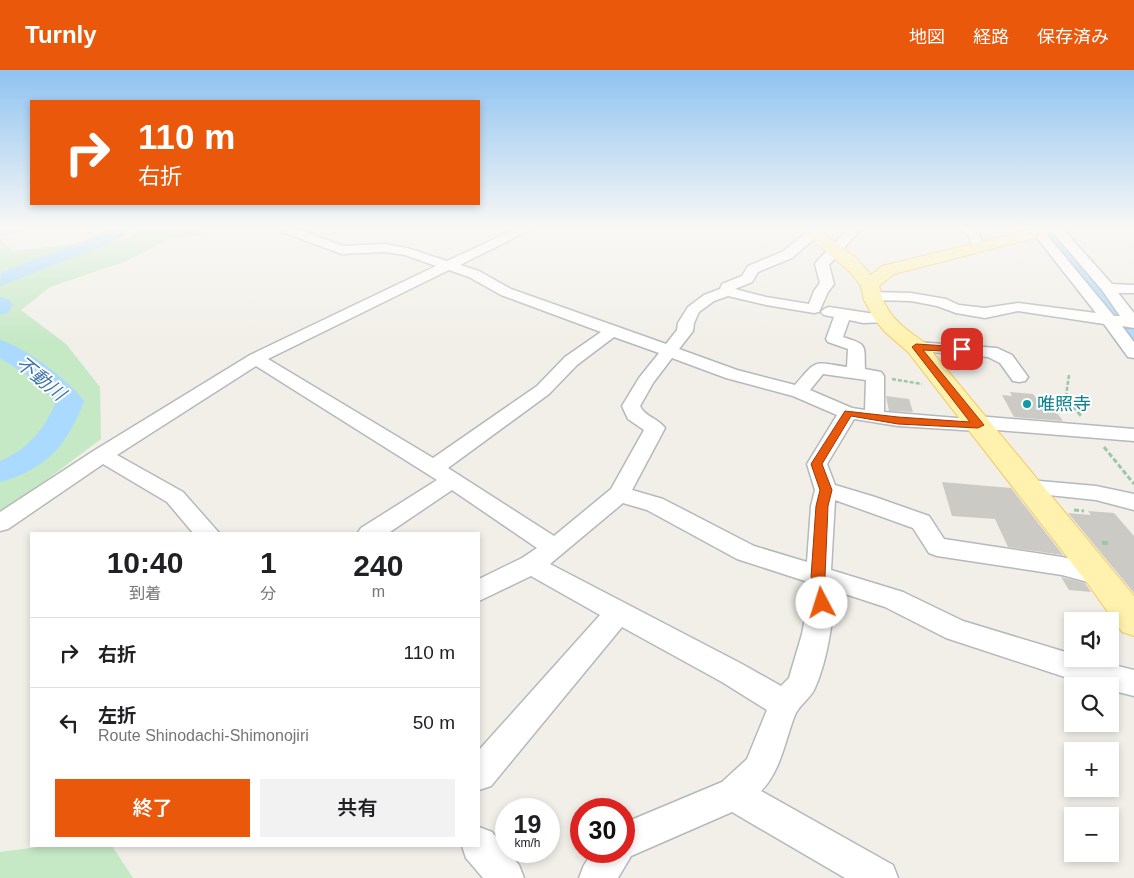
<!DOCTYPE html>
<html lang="ja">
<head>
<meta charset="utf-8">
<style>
	:root { --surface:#fff; --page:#f2f2f2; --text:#202124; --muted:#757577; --line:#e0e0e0; --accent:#ea580c }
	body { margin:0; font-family:Helvetica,"Noto Sans JP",sans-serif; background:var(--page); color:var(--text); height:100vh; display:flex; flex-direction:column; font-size:19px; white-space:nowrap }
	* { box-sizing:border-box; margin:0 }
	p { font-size:16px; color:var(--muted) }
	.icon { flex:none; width:28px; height:28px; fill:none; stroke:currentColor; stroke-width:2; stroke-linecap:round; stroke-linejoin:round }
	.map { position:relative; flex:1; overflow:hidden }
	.panel { position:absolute; left:30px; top:462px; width:450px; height:315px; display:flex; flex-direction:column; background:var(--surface); border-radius:0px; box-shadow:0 2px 8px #0003 }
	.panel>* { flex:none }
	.hud { position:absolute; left:30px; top:30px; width:450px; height:105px; border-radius:0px; box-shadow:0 2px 8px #0003; background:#ea580c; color:#fff; overflow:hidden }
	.tools { position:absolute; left:1064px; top:542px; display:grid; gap:10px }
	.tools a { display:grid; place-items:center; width:55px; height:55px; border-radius:0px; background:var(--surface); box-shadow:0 2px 8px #0003; font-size:25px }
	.speed { position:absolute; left:495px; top:728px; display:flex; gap:10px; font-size:25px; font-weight:700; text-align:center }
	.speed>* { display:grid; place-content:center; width:65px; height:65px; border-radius:50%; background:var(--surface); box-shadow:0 2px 8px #0003; line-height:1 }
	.speed small { font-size:12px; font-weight:400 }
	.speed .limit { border:8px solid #d22; background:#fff; color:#111 }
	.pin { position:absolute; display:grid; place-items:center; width:42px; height:42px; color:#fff; margin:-21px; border-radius:10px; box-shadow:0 2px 8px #0006 }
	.me { position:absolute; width:55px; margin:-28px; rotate:355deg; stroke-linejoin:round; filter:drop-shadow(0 0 4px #0008) }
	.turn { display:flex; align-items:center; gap:18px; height:105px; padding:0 25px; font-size:22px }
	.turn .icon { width:65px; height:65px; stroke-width:2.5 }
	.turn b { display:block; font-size:35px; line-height:42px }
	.eta { display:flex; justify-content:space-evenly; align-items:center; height:85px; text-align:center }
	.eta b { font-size:30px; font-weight:600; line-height:35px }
	.primary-button { display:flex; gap:10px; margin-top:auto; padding:10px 25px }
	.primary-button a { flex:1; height:58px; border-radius:0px; background:var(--accent); color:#fff; font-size:20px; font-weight:600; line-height:58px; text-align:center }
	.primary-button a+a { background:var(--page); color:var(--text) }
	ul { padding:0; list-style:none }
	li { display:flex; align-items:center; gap:15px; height:70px; padding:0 25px; border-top:1px solid var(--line) }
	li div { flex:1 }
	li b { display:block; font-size:19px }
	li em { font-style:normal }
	header { display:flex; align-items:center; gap:30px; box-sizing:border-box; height:70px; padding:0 25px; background:var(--accent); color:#fff }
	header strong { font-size:24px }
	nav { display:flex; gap:28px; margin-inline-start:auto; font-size:18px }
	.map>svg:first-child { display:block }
	.green { fill:#c5e8c5 }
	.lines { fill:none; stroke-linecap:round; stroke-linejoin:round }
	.river { fill:#aadaff; fill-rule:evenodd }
	.building { fill:#cccac5 }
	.minor-casing { stroke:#b5b8bc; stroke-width:3 }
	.major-casing { stroke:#f2c960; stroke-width:2 }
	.path-far2 { stroke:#9cc7a9; stroke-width:2.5; stroke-dasharray:4 2; stroke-linecap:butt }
	.path-far1 { stroke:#9cc7a9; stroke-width:3; stroke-dasharray:5 2.5; stroke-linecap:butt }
	.path { stroke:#9cc7a9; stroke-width:4; stroke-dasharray:6 3; stroke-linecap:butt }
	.minor { fill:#fff; fill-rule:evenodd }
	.major { fill:#fff2af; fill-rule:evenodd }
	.route { fill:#ea580c; stroke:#983908 }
	.culture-dot { fill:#0f9aa8; stroke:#fff; stroke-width:2 }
	.labels { text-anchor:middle; stroke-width:4; stroke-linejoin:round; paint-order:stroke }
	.culture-label { font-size:18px; fill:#0d838f; stroke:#fff; text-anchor:start }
	.water-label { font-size:19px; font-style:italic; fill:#4174aa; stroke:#fff }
</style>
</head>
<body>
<header>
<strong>Turnly</strong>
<nav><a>地図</a><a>経路</a><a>保存済み</a></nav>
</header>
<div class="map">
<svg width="1134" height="808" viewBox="0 0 1134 808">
	<rect width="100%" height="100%" fill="#f1efe8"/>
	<g class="green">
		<polygon points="139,159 208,159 201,165 168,170 124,192 50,217 21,240 66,274 100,317 101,369 14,434 0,452 0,169 12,181 128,169"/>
		<polygon points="45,776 112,776 133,808 0,808 0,782"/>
	</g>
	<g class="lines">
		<g class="river">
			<polygon points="0,159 21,159 18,163 0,167"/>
			<polygon points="111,159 130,159 125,166 98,178 0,216 1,202 58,181"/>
			<polygon points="1039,159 1057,159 1134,252 1134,274 1126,272"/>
			<polygon points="0,227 10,230 13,235 8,243 0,245"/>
			<path d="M0 270C23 276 70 311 84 331 68 374 46 400 0 412V391C28 379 44 360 56 332L28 306 0 288Z"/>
		</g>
	</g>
	<g class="building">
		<polygon points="1010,322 1033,324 1036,328 1043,329 1050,340 1055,340 1063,351 1014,347 1002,325 1012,326"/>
		<polygon points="886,326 909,329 913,342 889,341"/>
		<polygon points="942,412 1011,418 1063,485 1008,477 995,449 952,446"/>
		<polygon points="1088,441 1114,443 1134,466 1134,523 1068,443 1091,445"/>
		<polygon points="1061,507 1085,513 1091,522 1069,520"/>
	</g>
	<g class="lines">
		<g class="minor-casing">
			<g id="minor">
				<path d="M280 159H298L343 176 384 174 407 178 447 191 516 159H532L460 195 479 201 511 219 666 274 677 260 678 253 688 237 704 225 720 219 722 214 742 206 748 196 782 182 809 160 813 159 819 163 817 166 792 188 758 202 752 212 735 219 766 227 809 234 814 221 820 213 815 194 817 191 848 159H861L829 195 834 214 828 222 819 242 814 243 766 235 728 226 714 231 699 242 694 253 693 261 679 279 737 300 795 315C818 288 813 292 847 297L848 279 828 272 826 269 834 247 824 245 821 242 824 239 829 237 888 246 891 249 888 252 863 253 849 250 843 267C868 275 864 274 865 299L881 302 884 306V342L969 349 976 346 1134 359V371L985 359 978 361 898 356 854 349 827 394 835 415 875 427 929 446 944 469 1062 487 1108 498 1112 505 1108 512 1099 515 1062 505 937 486 929 483 913 458 835 430 831 500 903 522 963 551 1072 584V589H1089L1134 600V626L1110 620V616H1096L1083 613 946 568 885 537 836 521C832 552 828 589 815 618 811 628 799 635 795 645 785 670 781 701 761 721L893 795 898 808H845L732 742 631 786 618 808H579L584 795 594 781H624V753L722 712 747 689 767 640 722 612 622 557 491 716 479 720V680L600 545 531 506 479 531V509L522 488 537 478 452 420 387 464H357L361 458 437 410 256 296 117 385 183 422 220 464H194L167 432 103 394 8 459 0 461V442L95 380 250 285 436 196 405 185 384 182 342 184 282 162ZM449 200 469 207 501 225 601 262 565 287 537 316 433 388 268 289ZM614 267 659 283 639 308 622 336 628 349 644 360 611 419 554 466 448 398 549 324 577 295ZM672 288 726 308 793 326 837 345 807 394 815 420 811 436 807 492 754 476 663 429 632 420 665 358C658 348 645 347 640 336L653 313ZM823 304 866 310 865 340 852 338 810 320ZM623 433 647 440 737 489 808 512 811 517 802 564 789 608 781 616 742 594 550 494Z"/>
				<polygon points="960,159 977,159 984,178 982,181 974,181 968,164"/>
				<polygon points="1030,159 1042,159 1114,246 1120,246 1102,220 1050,159 1063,159 1112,214 1134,215 1134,223 1118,223 1134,243 1134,258 1122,256 1134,272 1134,288 1128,287 1104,254 1018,241 985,248 956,243 937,236 911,231 872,230 867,229 865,226 867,223 872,222 911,223 946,229 959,235 985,238 1018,233 1096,243"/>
				<polygon points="916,272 997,278 1012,285 1028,307 1025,311 1019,312 1013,311 1000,293 988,287 910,280 908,277 910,274"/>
				<polygon points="1028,410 1096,416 1134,424 1134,440 1096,430 1020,422 1017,417 1020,412"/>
				<polygon points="479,757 492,762 519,795 524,808 483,808 466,788 462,776 479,776"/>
			</g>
		</g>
		<g class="major-casing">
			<path id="major" d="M800 159H818L855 187 871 205 882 196 1033 159H1061L1058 162 894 204 879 216C881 222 881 227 884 232 892 250 908 261 924 272L1134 526V566L1122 562 1088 514 908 282 885 262 875 250 864 230 861 216 850 202Z"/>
		</g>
		<g class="path-far2">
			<polyline points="1069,305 1066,326 1074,337"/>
			<polyline points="892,309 922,314"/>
		</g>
		<g class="path-far1">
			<polyline points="1073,336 1081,346"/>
			<polyline points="1104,377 1134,414"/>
			<polyline points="1074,440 1084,441"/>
		</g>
		<polyline class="path" points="1102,473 1110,473"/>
		<use href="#minor" class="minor"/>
		<use href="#major" class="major"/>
	</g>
	<linearGradient id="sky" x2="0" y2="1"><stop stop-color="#8fc3f1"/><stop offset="0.58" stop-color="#f9f8f5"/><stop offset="1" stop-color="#f9f8f5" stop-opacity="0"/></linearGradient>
	<rect width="1134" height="272" fill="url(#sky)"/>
	<polygon class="route" points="916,274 965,277 965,281 962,282 923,280 984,355 978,358 898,354 851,346 822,394 832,420 828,436 825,506 831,517 826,537 822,538 817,537 814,533 817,517 811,507 816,436 820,420 811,394 845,341 898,347 970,352 912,277"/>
	<circle class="culture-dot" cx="1027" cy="334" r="5"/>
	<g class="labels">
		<g class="culture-label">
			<text x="1037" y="340">唯照寺</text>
		</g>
		<g class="water-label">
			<text transform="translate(41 308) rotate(39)" y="7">不動川</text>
		</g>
	</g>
</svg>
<div class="tools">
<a><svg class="icon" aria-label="sound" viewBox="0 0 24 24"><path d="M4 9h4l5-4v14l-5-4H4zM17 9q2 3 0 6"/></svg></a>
<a><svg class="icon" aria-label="search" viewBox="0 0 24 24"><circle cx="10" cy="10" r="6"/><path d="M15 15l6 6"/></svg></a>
<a>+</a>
<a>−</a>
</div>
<div class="speed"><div>19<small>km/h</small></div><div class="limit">30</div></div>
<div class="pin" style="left:962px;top:279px;background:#d93025"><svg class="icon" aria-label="arrive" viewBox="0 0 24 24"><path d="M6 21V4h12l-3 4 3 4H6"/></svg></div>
<svg class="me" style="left:822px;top:533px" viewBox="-20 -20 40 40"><circle r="19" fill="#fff"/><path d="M0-13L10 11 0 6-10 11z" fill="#ea580c"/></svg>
<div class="hud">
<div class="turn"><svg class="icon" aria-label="right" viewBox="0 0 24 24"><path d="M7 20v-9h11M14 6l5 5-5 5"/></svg><div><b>110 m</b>右折</div></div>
</div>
<section class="panel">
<div class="eta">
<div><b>10:40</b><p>到着</p></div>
<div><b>1</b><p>分</p></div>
<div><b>240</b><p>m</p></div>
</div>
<ul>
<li><svg class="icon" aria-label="right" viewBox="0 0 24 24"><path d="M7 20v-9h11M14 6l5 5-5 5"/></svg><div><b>右折</b></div><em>110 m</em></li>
<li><svg class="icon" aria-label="left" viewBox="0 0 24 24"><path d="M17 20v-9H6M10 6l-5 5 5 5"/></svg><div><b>左折</b><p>Route Shinodachi-Shimonojiri</p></div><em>50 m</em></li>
</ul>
<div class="primary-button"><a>終了</a><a>共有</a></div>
</section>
</div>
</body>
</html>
